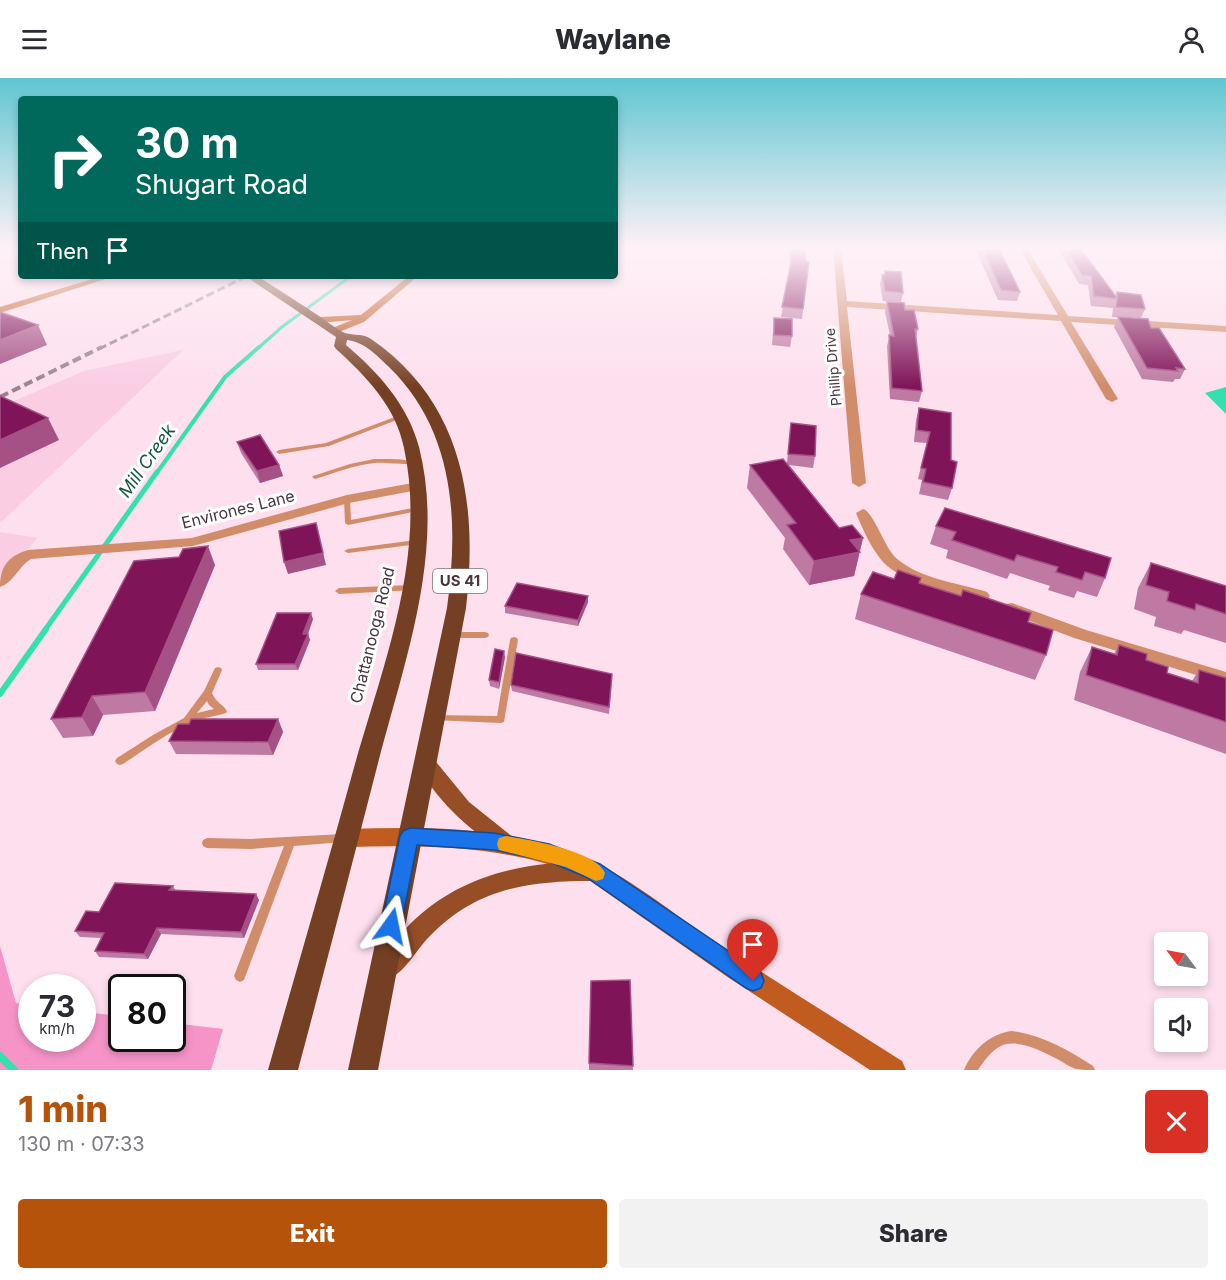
<!DOCTYPE html>
<html lang="en">
<head>
<meta charset="utf-8">
<style>
	:root { --surface:#fff; --page:#f2f2f3; --text:#2b2b33; --muted:#7c7c81; --accent:#b45309 }
	body { margin:0; font-family:Inter,sans-serif; background:var(--page); color:var(--text); height:100vh; display:flex; flex-direction:column; font-size:22px; white-space:nowrap }
	* { box-sizing:border-box; margin:0 }
	p { font-size:20px; color:var(--muted) }
	.icon { flex:none; width:33px; height:33px; fill:none; stroke:currentColor; stroke-width:2; stroke-linecap:round; stroke-linejoin:round }
	.map { position:relative; height:992px; overflow:hidden }
	.sheet { display:flex; flex-direction:column; background:var(--surface); flex:1 }
	.sheet>* { flex:none }
	.guide { position:absolute; left:18px; top:18px; width:600px; height:183px; border-radius:6px; box-shadow:0 3px 9px #0003; background:#00695c; color:#fff; overflow:hidden }
	.needle { width:39px; rotate:302deg }
	.controls { position:absolute; left:1154px; top:854px; display:grid; gap:12px }
	.controls a { display:grid; place-items:center; width:54px; height:54px; border-radius:6px; background:var(--surface); box-shadow:0 3px 9px #0003; font-size:30px }
	.speed { position:absolute; left:18px; top:896px; display:flex; gap:12px; font-size:30px; font-weight:700; text-align:center }
	.speed>* { display:grid; place-content:center; width:78px; height:78px; border-radius:50%; background:var(--surface); box-shadow:0 3px 9px #0003; line-height:1 }
	.speed small { font-size:15px; font-weight:400 }
	.speed .limit { border:3px solid #111; border-radius:9px; background:#fff; color:#111 }
	.pin { position:absolute; display:grid; place-items:center; width:51px; height:51px; color:#fff; margin:-62px -26px; border-radius:50% 50% 50% 0; rotate:-45deg; box-shadow:0 0 6px #0007 }
	.pin .icon { rotate:45deg }
	.me { position:absolute; width:66px; margin:-33px; rotate:12deg; stroke-linejoin:round; filter:drop-shadow(0 0 4px #0008) }
	.turn { display:flex; align-items:center; gap:21px; height:126px; padding:0 18px; font-size:27px }
	.turn .icon { width:78px; height:78px; stroke-width:2.5 }
	.turn b { display:block; font-size:42px; line-height:51px }
	.then { display:flex; align-items:center; height:57px; padding:0 18px; background:#0003; gap:12px; font-size:22px }
	.round { display:grid; place-items:center; flex:none; width:63px; height:63px; border-radius:6px; background:var(--page) }
	.headline { display:flex; align-items:center; justify-content:space-between; height:102px; padding:0 18px }
	h1 { font-size:36px; font-weight:800; line-height:45px; color:var(--accent) }
	.button { display:flex; gap:12px; margin-top:auto; padding:12px 18px }
	.button a { flex:1; height:69px; border-radius:6px; background:var(--accent); color:#fff; font-size:24px; font-weight:800; line-height:69px; text-align:center }
	.button a+a { background:var(--page); color:var(--text) }
	header { display:flex; justify-content:space-between; align-items:center; height:78px; padding:0 18px; background:var(--surface); font-size:27px; font-weight:800 }
	.map>svg:first-child { display:block }
	.built { fill:#facde3 }
	.green { fill:#f694c8 }
	.water { fill:#33e1ae }
	.lines { fill:none; stroke-linecap:round; stroke-linejoin:round }
	.stream-far4 { stroke:#33e1ae; stroke-width:3 }
	.stream-far3 { stroke:#33e1ae; stroke-width:4 }
	.stream-far2 { stroke:#33e1ae; stroke-width:5 }
	.stream-far1 { stroke:#33e1ae; stroke-width:6 }
	.stream { stroke:#33e1ae; stroke-width:8 }
	.lane { fill:#d18d6a; fill-rule:evenodd }
	.street { fill:#d18d6a; fill-rule:evenodd }
	.secondary { fill:#c05c1f; fill-rule:evenodd }
	.primary { fill:#954e26; fill-rule:evenodd }
	.highway { fill:#743f22; fill-rule:evenodd }
	.rail-far1 { stroke:#9b838e; stroke-width:3; stroke-dasharray:8 4; stroke-linecap:butt }
	.rail { stroke:#9b838e; stroke-width:4; stroke-dasharray:9 4.5; stroke-linecap:butt }
	.wall { fill:#be7aa2 }
	.shaded-wall { fill:#a55185 }
	.building { fill:#7f1458; stroke:#a55185; stroke-width:1.5 }
	.route { fill:#1a73e8; stroke:#114b97; stroke-width:1.5 }
	.slow { fill:#f59e0b }
	.labels { text-anchor:middle; stroke-width:6; stroke-linejoin:round; paint-order:stroke }
	.far-street-label { font-size:14px; fill:#48353e; stroke:#fff }
	.shield { fill:#fff; stroke:#7f7278; stroke-width:1.5 }
	.shield-label { font-size:15px; font-weight:bold; fill:#48353e }
	.street-label { font-size:16px; fill:#48353e; stroke:#fff }
	.water-label { font-size:18px; font-style:italic; fill:#125540; stroke:#fff }
</style>
</head>
<body>
<header><svg class="icon" aria-label="menu" viewBox="0 0 24 24"><path d="M4 6h16M4 12h16M4 18h16"/></svg>Waylane<svg class="icon" aria-label="person" viewBox="0 0 24 24"><circle cx="12" cy="8" r="4"/><path d="M4 21q1-7 8-7t8 7"/></svg></header>
<div class="map">
<svg width="1226" height="992" viewBox="0 0 1226 992">
	<rect width="100%" height="100%" fill="#fddfed"/>
	<g class="built">
		<polygon points="183,272 0,445 0,329 84,293"/>
		<polygon points="0,454 37,460 0,504"/>
	</g>
	<polygon class="green" points="0,868 16,925 31,928 32,960 82,960 83,934 121,938 122,960 172,960 173,945 223,951 211,992 0,992"/>
	<polygon class="water" points="1226,309 1226,336 1205,315"/>
	<g class="lines">
		<polyline class="stream-far4" points="257,271 282,249 351,198"/>
		<polyline class="stream-far3" points="156,396 225,299 259,269"/>
		<polyline class="stream-far2" points="45,552 157,394"/>
		<polyline class="stream-far1" points="0,616 46,551"/>
		<polyline class="stream" points="0,978 14,992"/>
		<g class="lane">
			<polygon points="400,337 403,339 402,340 329,368 279,376 276,374 279,372 326,365"/>
			<path d="M374 381C388 381 405 380 417 385 410 388 386 384 375 385 354 387 335 395 315 401L312 399 313 398 350 386Z"/>
			<polygon points="347,419 350,421 351,442 418,429 421,431 418,433 348,447 345,445 344,421"/>
			<polygon points="416,462 419,462 420,464 419,466 348,475 344,473 348,471"/>
			<polygon points="411,507 414,508 415,510 414,512 339,516 335,513 339,510"/>
			<polygon points="452,554 485,554 488,555 489,557 488,559 485,560 452,560 449,559 448,557 449,555"/>
			<polygon points="514,559 517,560 518,562 504,644 501,645 432,642 431,640 432,638 435,637 497,638 510,562 511,560"/>
			<path d="M218 589 221 590 222 592 212 615C217 626 222 625 227 633L226 635C217 638 207 639 198 642 171 652 147 670 123 686L120 687 117 686 115 683 117 680 153 657 184 640 204 613 214 592 215 590ZM207 623 209 627 214 631 197 635Z"/>
			<polygon points="343,756 347,757 348,760 347,763 343,764 294,768 244,902 240,904 236,902 234,898 284,768 251,771 207,770 203,768 202,765 203,762 207,760 251,761"/>
			<path d="M1012 953C1042 957 1068 972 1093 988L1095 992C1090 992 1082 992 1076 991 1069 989 1062 983 1055 980 1042 973 1016 960 1001 968 991 973 984 983 978 992H964C972 972 991 955 1012 953Z"/>
		</g>
		<g class="street">
			<polygon points="833,170 841,170 847,223 1058,237 1019,170 1027,170 1068,238 1226,248 1226,254 1071,244 1118,321 1112,324 1106,321 1061,243 847,229 866,405 859,409 852,405"/>
			<path d="M418 404 423 405 425 408 423 411 349 425 193 468 31 481C19 488 13 505 0 509 0 489 8 478 28 472L192 460 347 417Z"/>
			<path d="M863 431C873 433 885 470 896 480 920 501 958 505 987 514L990 518 987 522 982 523C953 515 904 506 883 484 871 470 863 452 856 435Z"/>
			<polygon points="1012,525 1086,552 1226,594 1226,606 1074,560 1006,534 1004,530 1006,526"/>
		</g>
		<g class="secondary">
			<polygon points="102,198 115,198 0,235 0,229"/>
			<polygon points="409,198 418,198 364,244 334,256 330,255 330,251 352,242 319,245 314,242 319,239 361,237"/>
			<path d="M347 751C420 749 493 748 563 771 618 789 666 831 714 863 776 904 839 943 902 983L906 992H870L729 900 586 800C509 767 429 767 347 769L340 766 337 760 340 754Z"/>
		</g>
		<g class="primary">
			<path d="M425 676 432 679 469 724 514 760 517 766 514 772 507 775 500 772C467 750 434 720 416 684L418 679Z"/>
			<path d="M593 783 600 786 604 793 600 800 593 803C528 803 476 810 429 859 416 872 405 895 388 901L380 898 376 890C383 873 398 859 410 846 461 796 524 784 593 783Z"/>
		</g>
		<path class="highway" d="M245 198H257C279 212 301 226 322 240 329 245 338 252 345 255 354 258 363 255 371 261 464 325 478 426 466 530L378 992H348L447 530C459 444 455 353 389 289 376 277 365 264 347 262L346 267C378 294 408 327 419 369 446 475 403 587 377 689 351 790 325 891 298 992H268C297 890 327 788 355 686 384 584 427 477 404 370 396 329 366 298 336 271L334 268 336 259Z"/>
		<polyline class="rail-far1" points="99,271 247,198"/>
		<polyline class="rail" points="0,319 102,269"/>
	</g>
	<g class="wall">
		<polygon points="789,170 804,170 806,183 809,184 802,241 781,239 790,191"/>
		<polygon points="975,170 999,170 1020,214 1017,223 998,222"/>
		<polygon points="1058,170 1080,170 1115,219 1117,214 1145,231 1141,240 1112,239 1113,230 1091,228 1088,207 1079,206"/>
		<polygon points="885,193 903,215 901,224 883,223 880,206 882,197 884,197"/>
		<polygon points="887,224 905,232 918,251 916,260 922,313 919,324 890,321 887,268 890,257 885,234"/>
		<polygon points="1118,239 1151,250 1185,291 1180,301 1175,301 1173,304 1142,301 1114,249"/>
		<polygon points="774,240 792,258 790,269 772,267"/>
		<polygon points="919,330 951,382 952,410 948,422 919,416 922,402 918,401 927,365 914,364 916,342"/>
		<polygon points="791,345 815,378 813,390 789,387 839,450 863,460 854,498 809,507 783,471 785,460 747,410 750,387 787,385"/>
		<polygon points="237,364 279,387 283,398 260,405 241,375"/>
		<polygon points="936,448 1105,500 1097,519 1077,513 1074,520 1048,512 1050,508 1010,495 1007,501 946,480 948,472 930,466"/>
		<polygon points="179,479 215,487 155,633 103,637 93,658 63,660 51,641"/>
		<polygon points="1151,485 1226,508 1226,565 1184,552 1181,556 1154,548 1156,539 1134,531 1138,510"/>
		<polygon points="921,500 920,505 1028,544 1046,577 1035,602 855,541 861,516 894,501"/>
		<polygon points="588,524 578,548 505,535 505,528"/>
		<polygon points="313,541 308,556 310,562 298,592 258,592 256,586"/>
		<polygon points="1119,567 1167,595 1192,603 1199,592 1226,600 1226,676 1074,622 1080,594 1092,569 1114,576"/>
		<polygon points="505,579 499,611 490,608 489,602"/>
		<polygon points="612,602 609,636 512,613 511,607"/>
		<polygon points="278,641 283,654 273,677 176,676 169,663 189,646"/>
		<polygon points="173,808 176,813 259,822 244,860 161,856 148,881 99,879 95,873 101,860 80,859 75,853 99,834"/>
		<polygon points="630,902 633,992 589,992 589,985"/>
	</g>
	<g class="shaded-wall">
		<polygon points="38,247 47,267 0,286 0,262"/>
		<polygon points="48,340 59,362 0,390 0,362"/>
		<polygon points="279,387 283,398 260,405 257,393"/>
		<polygon points="316,445 326,487 288,496 284,484"/>
		<polygon points="863,460 854,498 809,507 814,483 850,462"/>
		<polygon points="208,468 215,487 155,633 145,614"/>
		<polygon points="588,518 588,524 578,548 578,542"/>
		<polygon points="311,535 313,541 307,558 308,556 310,562 298,592 295,586 303,556"/>
		<polygon points="504,573 505,579 499,611 499,604"/>
		<polygon points="92,618 103,637 93,658 82,639"/>
		<polygon points="278,641 283,654 273,677 268,664"/>
		<polygon points="256,816 259,822 244,860 241,854"/>
		<polygon points="157,850 161,856 148,881 144,876"/>
	</g>
	<g class="building">
		<polygon points="790,170 804,170 806,183 809,184 803,231 782,229 791,185"/>
		<polygon points="982,170 999,170 1020,214 1001,212"/>
		<polygon points="1066,170 1080,170 1117,220 1117,214 1141,217 1145,231 1116,229 1117,221 1094,218 1091,198 1082,197"/>
		<polygon points="885,193 901,194 903,215 885,213 882,197 885,197"/>
		<polygon points="887,224 904,225 905,232 914,232 918,251 915,251 922,313 892,310 889,257 894,258"/>
		<polygon points="0,234 38,247 0,262"/>
		<polygon points="1118,239 1148,241 1151,250 1159,250 1185,291 1176,290 1178,293 1147,290"/>
		<polygon points="774,240 792,241 792,258 774,257"/>
		<polygon points="0,318 48,340 0,362"/>
		<polygon points="919,330 951,335 951,382 957,384 952,410 923,404 926,391 921,390 930,354 917,352"/>
		<polygon points="791,345 816,348 815,378 788,376"/>
		<polygon points="260,357 279,387 257,393 237,364"/>
		<polygon points="783,381 839,450 852,447 863,460 850,462 860,474 814,483 787,447 796,445 750,387"/>
		<polygon points="945,430 1111,480 1105,500 1085,494 1082,502 1056,494 1058,489 1017,477 1014,483 952,462 956,454 936,448"/>
		<polygon points="316,445 323,475 284,484 279,453"/>
		<polygon points="208,468 145,614 92,618 82,639 51,641 134,483 179,479 183,471"/>
		<polygon points="1151,485 1226,508 1226,536 1196,526 1195,532 1167,523 1169,514 1146,507"/>
		<polygon points="898,492 921,500 919,505 961,518 963,512 1031,535 1028,544 1053,552 1046,577 861,516 873,494 894,501"/>
		<polygon points="517,505 588,518 578,542 505,528"/>
		<polygon points="277,535 311,535 303,556 308,556 295,586 256,586"/>
		<polygon points="1119,567 1147,576 1146,582 1168,589 1167,595 1198,605 1199,592 1226,600 1226,644 1086,597 1092,569 1117,577"/>
		<polygon points="495,571 504,573 499,604 489,602"/>
		<polygon points="516,575 612,596 609,629 511,607"/>
		<polygon points="191,641 278,641 268,664 169,663 178,646 189,646"/>
		<polygon points="115,805 173,808 169,812 256,816 241,854 157,850 144,876 95,873 104,855 75,853 86,833 99,834"/>
		<polygon points="630,902 633,988 589,985 591,903"/>
	</g>
	<linearGradient id="sky" x2="0" y2="1"><stop stop-color="#5fc6d1"/><stop offset="0.55" stop-color="#fef1f7"/><stop offset="1" stop-color="#fef1f7" stop-opacity="0"/></linearGradient>
	<rect width="1226" height="309" fill="url(#sky)"/>
	<polygon class="route" points="410,750 494,755 549,766 600,786 761,895 764,903 761,910 753,913 746,910 586,799 547,783 494,772 417,767 401,848 399,855 391,858 384,855 381,848 400,758 403,753"/>
	<path class="slow" d="M506 758C529 762 596 773 605 795L603 801 596 803 566 789 499 772 497 766 499 760Z"/>
	<g class="labels">
		<g class="far-street-label">
			<text transform="translate(833 289) rotate(-95)" y="5">Phillip Drive</text>
		</g>
		<rect class="shield" x="433" y="491" width="54" height="24" rx="4.5"/>
		<g class="shield-label">
			<text x="460" y="508">US 41</text>
		</g>
		<g class="street-label">
			<text transform="translate(238 431) rotate(-14)" y="6">Environes Lane</text>
			<text transform="translate(372 557) rotate(-76)" y="6">Chattanooga Road</text>
		</g>
		<g class="water-label">
			<text transform="translate(147 383) rotate(-55)" y="6">Mill Creek</text>
		</g>
	</g>
</svg>
<div class="controls">
<a><svg class="needle" viewBox="-14 -14 28 28"><path d="M0-13l5 13h-10z" fill="#e53935"/><path d="M0 13l5-13h-10z" fill="#7c7c81"/></svg></a>
<a><svg class="icon" aria-label="sound" viewBox="0 0 24 24"><path d="M4 9h4l5-4v14l-5-4H4zM17 9q2 3 0 6"/></svg></a>
</div>
<div class="speed"><div>73<small>km/h</small></div><div class="limit">80</div></div>
<div class="pin" style="left:753px;top:903px;background:#d93025"><svg class="icon" aria-label="arrive" viewBox="0 0 24 24"><path d="M6 21V4h12l-3 4 3 4H6"/></svg></div>
<svg class="me" style="left:391px;top:848px" viewBox="-20 -20 40 40"><path d="M0-17L14 15 0 8-14 15z" fill="#1a73e8" stroke="#fff" stroke-width="4"/></svg>
<div class="guide">
<div class="turn"><svg class="icon" aria-label="right" viewBox="0 0 24 24"><path d="M7 20v-9h11M14 6l5 5-5 5"/></svg><div><b>30 m</b>Shugart Road</div></div>
<div class="then">Then<svg class="icon" aria-label="arrive" viewBox="0 0 24 24"><path d="M6 21V4h12l-3 4 3 4H6"/></svg></div>
</div>
</div>
<section class="sheet">
<div class="headline"><div><h1>1 min</h1><p>130 m · 07:33</p></div><a class="round" style="background:#d93025;color:#fff"><svg class="icon" aria-label="close" viewBox="0 0 24 24"><path d="M6 6l12 12M18 6L6 18"/></svg></a></div>
<div class="button"><a>Exit</a><a>Share</a></div>
</section>
</body>
</html>
